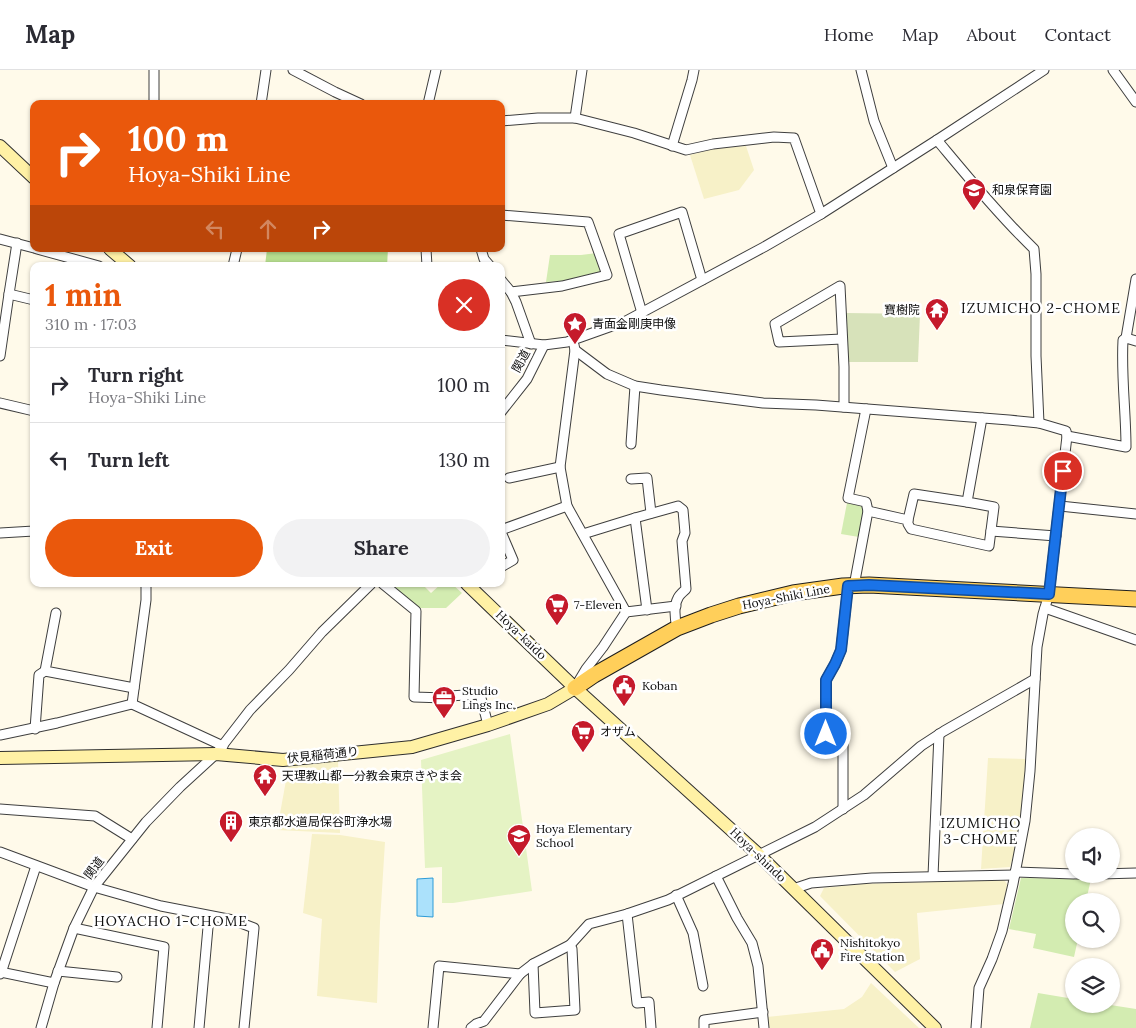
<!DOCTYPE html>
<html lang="en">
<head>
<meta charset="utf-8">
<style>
	:root { --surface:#fff; --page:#f2f2f3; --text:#2b2b33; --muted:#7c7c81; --line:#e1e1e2; --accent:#ea580c }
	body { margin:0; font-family:Lora,"Noto Sans JP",serif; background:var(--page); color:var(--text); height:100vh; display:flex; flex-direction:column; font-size:19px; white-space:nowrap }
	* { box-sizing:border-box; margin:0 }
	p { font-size:16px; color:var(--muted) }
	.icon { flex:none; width:28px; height:28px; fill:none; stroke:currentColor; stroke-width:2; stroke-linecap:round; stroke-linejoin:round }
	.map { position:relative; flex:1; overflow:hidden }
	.side { position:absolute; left:30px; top:192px; width:475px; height:325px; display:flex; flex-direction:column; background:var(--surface); border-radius:10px; box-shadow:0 1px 4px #0004 }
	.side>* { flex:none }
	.guide { position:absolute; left:30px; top:30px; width:475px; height:152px; border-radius:10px; box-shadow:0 1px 4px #0004; background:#ea580c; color:#fff; overflow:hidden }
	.controls { position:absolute; left:1065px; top:758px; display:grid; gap:10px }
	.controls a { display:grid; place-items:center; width:55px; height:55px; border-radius:50%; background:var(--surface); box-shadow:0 1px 4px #0004; font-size:25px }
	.pin { position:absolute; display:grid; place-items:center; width:42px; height:42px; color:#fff; margin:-21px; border:2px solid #fff; border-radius:50%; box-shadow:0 1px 5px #0007 }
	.me { position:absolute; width:55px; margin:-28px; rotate:0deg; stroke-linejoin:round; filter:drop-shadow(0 0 4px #0008) }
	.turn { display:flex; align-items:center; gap:18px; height:105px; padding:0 15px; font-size:22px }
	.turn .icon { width:65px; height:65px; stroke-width:2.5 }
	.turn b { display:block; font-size:35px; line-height:42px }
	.lanes { display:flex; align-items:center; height:48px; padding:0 15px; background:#0003; justify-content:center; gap:25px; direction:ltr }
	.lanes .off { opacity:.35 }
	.round { display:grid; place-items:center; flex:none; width:52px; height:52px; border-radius:26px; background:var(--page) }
	.headline { display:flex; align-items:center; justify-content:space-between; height:85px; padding:0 15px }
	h1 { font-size:30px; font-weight:700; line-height:38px; color:var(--accent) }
	.primary-button { display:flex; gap:10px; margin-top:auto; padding:10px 15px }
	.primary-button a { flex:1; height:58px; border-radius:30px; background:var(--accent); color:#fff; font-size:20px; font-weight:700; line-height:58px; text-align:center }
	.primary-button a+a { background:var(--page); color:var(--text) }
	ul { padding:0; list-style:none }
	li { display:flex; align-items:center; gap:15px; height:75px; padding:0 15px; border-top:1px solid var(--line) }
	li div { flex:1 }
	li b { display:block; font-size:19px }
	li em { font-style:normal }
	header { display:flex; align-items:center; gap:30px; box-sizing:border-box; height:70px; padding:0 25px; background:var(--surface); border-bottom:1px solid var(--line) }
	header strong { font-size:24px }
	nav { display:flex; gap:28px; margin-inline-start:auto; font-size:18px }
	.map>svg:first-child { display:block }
	.farmland { fill:#f7f1c8 }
	.green { fill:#d3ecb1 }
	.forest { fill:#b7de8f }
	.cemetery { fill:#d7e2ba }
	.pitch { fill:#e5f3c4 }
	.water { fill:#abe1fb; stroke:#2c9bd7 }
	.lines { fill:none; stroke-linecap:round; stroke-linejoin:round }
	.street-casing { stroke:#3f3f3f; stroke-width:11 }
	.secondary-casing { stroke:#2e2e2e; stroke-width:14 }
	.primary-casing { stroke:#1d1d1d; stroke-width:17 }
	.street { stroke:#fff; stroke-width:9 }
	.secondary { stroke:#fff1a5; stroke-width:12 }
	.primary { stroke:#ffcf5a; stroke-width:15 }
	.route-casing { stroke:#114b97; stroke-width:12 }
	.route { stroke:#1a73e8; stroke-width:9 }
	.labels { text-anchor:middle; stroke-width:5; stroke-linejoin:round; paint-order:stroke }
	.poi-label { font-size:12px; fill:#0c0c0c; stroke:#fff; text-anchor:start }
	.street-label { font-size:12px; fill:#0c0c0c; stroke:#fff }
	.neighbourhood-label { font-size:14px; letter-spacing:1px; fill:#0c0c0c; stroke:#fff }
</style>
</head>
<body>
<header>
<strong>Map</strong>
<nav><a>Home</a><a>Map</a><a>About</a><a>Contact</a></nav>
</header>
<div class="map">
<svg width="1136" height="958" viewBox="0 0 1136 958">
	<rect width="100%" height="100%" fill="#fffaea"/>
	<g class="farmland">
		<polygon points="746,76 754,100 739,120 704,129 690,85 713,79"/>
		<polygon points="988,688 1027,689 1021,758 1010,797 981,799"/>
		<polygon points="338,690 340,763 277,760 289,694"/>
		<polygon points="312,764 340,765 385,772 380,852 377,933 317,926 322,849 303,843"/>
		<polygon points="1004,810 1007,814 1004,834 917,843 920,889 895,902 820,826 824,818 861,814"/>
		<polygon points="871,913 919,958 768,958 767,947 844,939 862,927"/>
	</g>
	<g class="green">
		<polygon points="597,183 604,201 563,211 546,212 550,185 581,185"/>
		<polygon points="847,433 862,436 864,440 859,467 841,464"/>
		<polygon points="389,514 422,514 431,523 441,514 452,514 462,523 446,538 420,538 416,536"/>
		<polygon points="1021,808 1091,809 1086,831 1074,831 1074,869 1078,869 1074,887 1033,878 1036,864 1009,859"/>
		<polygon points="1038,923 1074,929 1074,934 1104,934 1136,939 1136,958 1030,958"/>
	</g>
	<polygon class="forest" points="267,179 388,179 387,196 265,196"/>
	<polygon class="cemetery" points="846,243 920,244 918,292 848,292"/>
	<polygon class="pitch" points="510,664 532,821 453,833 442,833 442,797 425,798 421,690"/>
	<polygon class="water" points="433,808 433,847 417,846 417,809"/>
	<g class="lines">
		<g class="street-casing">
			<g id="street">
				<polyline points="154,0 154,34"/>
				<polyline points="293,0 335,22 361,34"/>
				<polyline points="861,0 874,51 893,98"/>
				<polyline points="1113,0 1136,32"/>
				<polyline points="261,34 266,0"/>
				<polyline points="428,34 436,0"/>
				<polyline points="575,48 582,0"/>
				<polyline points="501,51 538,48 575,48 634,63 686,80 713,74 774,67 794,68 821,144"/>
				<path d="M937 70C968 107 999 145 1034 179L1036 204V286L1039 353"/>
				<polyline points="672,76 692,10 694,0"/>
				<polyline points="501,145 588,152 607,205 562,216 511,222"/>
				<polyline points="0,169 34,178"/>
				<polyline points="37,179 99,196"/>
				<polyline points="426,179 427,196"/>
				<polyline points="481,179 484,189 490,196"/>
				<polyline points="233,196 237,179"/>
				<polyline points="501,210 511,222 516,232 531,274"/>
				<polyline points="9,224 34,230"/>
				<polyline points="642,243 619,164 682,142 702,210"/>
				<polyline points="1126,268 1136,209"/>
				<polyline points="842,269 779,272 775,254 840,216 844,297 844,337"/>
				<polyline points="501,270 544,275 567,272 626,251 764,177 821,144 937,70 1044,0"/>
				<polyline points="574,275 575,280 560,397 567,436 626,542 676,536"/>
				<polyline points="575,280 607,304 635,316 661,320 763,333 816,335 1009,350 1039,353 1066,361 1067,366 1049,524 1043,544 1037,577 1030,701 1025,751 1013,814 1002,861 992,889 979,918 976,958"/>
				<polyline points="0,286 9,224 17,173"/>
				<polyline points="0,333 34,341"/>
				<polyline points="501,342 527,309 544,275"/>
				<path d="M1067 366 1126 377C1126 342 1121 306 1123 270L1126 268 1136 271"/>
				<polyline points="631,374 635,316"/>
				<polyline points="509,408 560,397"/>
				<polyline points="631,409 647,408 651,443"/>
				<polyline points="1060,436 1136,444"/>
				<polyline points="868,441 908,450 908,454 911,459 989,476 994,437 967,432 982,348"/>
				<polyline points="635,448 647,540"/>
				<polyline points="908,450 914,424 967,432"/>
				<polyline points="501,460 567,436"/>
				<polyline points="991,461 1056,466"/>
				<polyline points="501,462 513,490 501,497"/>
				<polyline points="0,463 34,461"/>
				<path d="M583 464 635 448 678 436 683 440 685 463 682 471 686 519C684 521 679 525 678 528 673 537 675 549 677 558"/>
				<polyline points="383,514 416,541 414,627 445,628 450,626 480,624 488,655"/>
				<polyline points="854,516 868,441 866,432 848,428 866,339"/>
				<polyline points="1045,538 1136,570"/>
				<polyline points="56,543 45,601 134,618"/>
				<polyline points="577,614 586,599 603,577 626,542"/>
				<polyline points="132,634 146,530 146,514"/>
				<polyline points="35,659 39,605 45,601"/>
				<polyline points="0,665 57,653 132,634 223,676"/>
				<polyline points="843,670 832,669 826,664 826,610 835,594 841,580 848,516"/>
				<polyline points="0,739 95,746 132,769"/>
				<polyline points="843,739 843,658"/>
				<polyline points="0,782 94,817 161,836 233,850 254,858 244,958"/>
				<polyline points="1015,802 1074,804"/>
				<polyline points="1077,804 1101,804 1136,803"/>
				<polyline points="716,806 737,848 752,873 758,896 764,958"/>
				<polyline points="933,806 939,664"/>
				<polyline points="793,819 811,813 872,808 1015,805"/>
				<polyline points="676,825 693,863 703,916"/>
				<polyline points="627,844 637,933 649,932 651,958"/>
				<polyline points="74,858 164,877 157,958"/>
				<polyline points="533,894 535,943 575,940 572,879 570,875"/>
				<polyline points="58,901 117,907"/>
				<polyline points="0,902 54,913"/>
				<polyline points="0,904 1,903 36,796"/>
				<polyline points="41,958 54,913 74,858 94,817 146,752 180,717 216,684 250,640 289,600 322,562 371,514"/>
				<polyline points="199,958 209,846"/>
				<polyline points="433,958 439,896 520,904"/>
				<polyline points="471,958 476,954 484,951 520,904 533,894 570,875 589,854 627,844 668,830 815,757 864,725 921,676 944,661 1035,609"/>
				<polyline points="704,958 704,950 763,942"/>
			</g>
		</g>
		<g class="secondary-casing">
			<g id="secondary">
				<polyline points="0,76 34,108"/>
				<polyline points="110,179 130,196"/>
				<polyline points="467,514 575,618 759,785 935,958"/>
				<polyline points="0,688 216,684 283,690 412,677 488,655 548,634 575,618"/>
			</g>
		</g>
		<g class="primary-casing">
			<polyline id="primary" points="575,618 594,605 677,558 711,545 739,536 793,523 843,516 869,515 1136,529"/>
		</g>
		<use href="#street" class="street"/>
		<use href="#secondary" class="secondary"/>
		<use href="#primary" class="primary"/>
	</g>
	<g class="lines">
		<g class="route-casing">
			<polyline id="route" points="826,664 826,610 835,594 841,580 848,516 869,515 1049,524 1063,401"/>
		</g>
		<use href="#route" class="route"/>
	</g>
	<defs>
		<g id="school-pin" transform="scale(1.25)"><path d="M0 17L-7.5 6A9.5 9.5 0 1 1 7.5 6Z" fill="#c51a2b" stroke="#fff"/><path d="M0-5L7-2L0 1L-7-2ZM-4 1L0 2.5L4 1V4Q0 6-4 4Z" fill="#fff"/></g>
		<g id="temple-pin" transform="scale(1.25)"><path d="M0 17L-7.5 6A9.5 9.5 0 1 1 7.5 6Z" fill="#c51a2b" stroke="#fff"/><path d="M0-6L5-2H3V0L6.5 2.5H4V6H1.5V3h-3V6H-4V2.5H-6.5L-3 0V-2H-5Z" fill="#fff"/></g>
		<g id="sight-pin" transform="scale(1.25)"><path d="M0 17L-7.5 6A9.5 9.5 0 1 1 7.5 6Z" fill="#c51a2b" stroke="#fff"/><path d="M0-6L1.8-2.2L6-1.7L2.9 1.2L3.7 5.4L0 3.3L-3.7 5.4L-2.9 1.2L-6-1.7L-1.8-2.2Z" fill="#fff"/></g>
		<g id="supermarket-pin" transform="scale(1.25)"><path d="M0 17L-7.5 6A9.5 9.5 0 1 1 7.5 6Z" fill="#c51a2b" stroke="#fff"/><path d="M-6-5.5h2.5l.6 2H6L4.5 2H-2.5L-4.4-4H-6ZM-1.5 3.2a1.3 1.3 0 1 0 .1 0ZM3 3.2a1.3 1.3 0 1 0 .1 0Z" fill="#fff"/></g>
		<g id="civic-pin" transform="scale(1.25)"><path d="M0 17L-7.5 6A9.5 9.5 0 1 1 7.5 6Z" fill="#c51a2b" stroke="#fff"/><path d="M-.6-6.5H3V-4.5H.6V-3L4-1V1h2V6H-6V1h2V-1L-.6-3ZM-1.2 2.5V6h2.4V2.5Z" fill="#fff"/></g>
		<g id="office-pin" transform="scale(1.25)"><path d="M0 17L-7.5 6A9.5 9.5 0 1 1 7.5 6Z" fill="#c51a2b" stroke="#fff"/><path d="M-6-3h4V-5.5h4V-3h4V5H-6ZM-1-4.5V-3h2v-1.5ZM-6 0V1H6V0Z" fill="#fff"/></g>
		<g id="building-pin" transform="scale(1.25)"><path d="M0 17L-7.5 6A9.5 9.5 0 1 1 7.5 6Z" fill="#c51a2b" stroke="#fff"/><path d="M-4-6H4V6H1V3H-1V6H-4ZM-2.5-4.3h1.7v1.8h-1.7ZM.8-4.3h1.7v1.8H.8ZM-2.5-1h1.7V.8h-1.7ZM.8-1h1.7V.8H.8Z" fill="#fff"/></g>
	</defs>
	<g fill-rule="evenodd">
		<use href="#school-pin" x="974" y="120"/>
		<use href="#temple-pin" x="937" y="240"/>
		<use href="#sight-pin" x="575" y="254"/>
		<use href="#supermarket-pin" x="557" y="535"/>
		<use href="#civic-pin" x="624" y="616"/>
		<use href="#office-pin" x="444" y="628"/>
		<use href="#supermarket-pin" x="583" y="662"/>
		<use href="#temple-pin" x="265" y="706"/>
		<use href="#building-pin" x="231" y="752"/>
		<use href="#school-pin" x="519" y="766"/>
		<use href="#civic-pin" x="822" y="880"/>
	</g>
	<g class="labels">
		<g class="poi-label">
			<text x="992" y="124">和泉保育園</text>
			<text x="920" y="244" text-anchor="end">寶樹院</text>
			<text x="592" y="258">青面金剛庚申像</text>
			<text x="574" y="539">7-Eleven</text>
			<text x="642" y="620">Koban</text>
			<text x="462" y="625">Studio<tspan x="462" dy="14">Lings Inc.</tspan></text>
			<text x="600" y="666">オザム</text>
			<text x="282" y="710">天理教山都一分教会東京きやま会</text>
			<text x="248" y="756">東京都水道局保谷町浄水場</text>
			<text x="536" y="763">Hoya Elementary<tspan x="536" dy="14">School</tspan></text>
			<text x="840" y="877">Nishitokyo<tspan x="840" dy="14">Fire Station</tspan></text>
		</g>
		<g class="street-label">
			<text transform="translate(521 291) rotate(-61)" y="4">関道</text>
			<text transform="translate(786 527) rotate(-11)" y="4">Hoya-Shiki Line</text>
			<text transform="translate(521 565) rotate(44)" y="4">Hoya-kaido</text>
			<text transform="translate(323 685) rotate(-6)" y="4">伏見稲荷通り</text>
			<text transform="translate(758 785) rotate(44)" y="4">Hoya-shindo</text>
			<text transform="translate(94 798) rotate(-53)" y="4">関道</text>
		</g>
		<g class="neighbourhood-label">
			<text x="1041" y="243">IZUMICHO 2-CHOME</text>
			<text x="981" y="758">IZUMICHO<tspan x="981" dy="16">3-CHOME</tspan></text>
			<text x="171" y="856">HOYACHO 1-CHOME</text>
		</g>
	</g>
</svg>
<div class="controls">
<a><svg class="icon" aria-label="sound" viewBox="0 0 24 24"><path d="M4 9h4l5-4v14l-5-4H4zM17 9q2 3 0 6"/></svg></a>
<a><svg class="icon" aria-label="search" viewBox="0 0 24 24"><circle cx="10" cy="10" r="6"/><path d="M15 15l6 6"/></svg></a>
<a><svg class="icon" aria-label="layers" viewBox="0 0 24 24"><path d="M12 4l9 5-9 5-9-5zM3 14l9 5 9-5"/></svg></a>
</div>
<div class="pin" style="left:1063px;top:401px;background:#d93025"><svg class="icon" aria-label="arrive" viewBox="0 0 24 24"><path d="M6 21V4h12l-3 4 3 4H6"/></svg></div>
<svg class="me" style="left:826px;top:664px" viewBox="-20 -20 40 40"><circle r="17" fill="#1a73e8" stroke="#fff" stroke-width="3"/><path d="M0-11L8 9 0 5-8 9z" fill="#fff"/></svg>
<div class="guide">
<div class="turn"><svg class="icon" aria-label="right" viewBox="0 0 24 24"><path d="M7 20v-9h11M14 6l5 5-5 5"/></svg><div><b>100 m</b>Hoya-Shiki Line</div></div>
<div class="lanes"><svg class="icon off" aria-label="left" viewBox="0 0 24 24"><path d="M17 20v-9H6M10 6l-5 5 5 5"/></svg><svg class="icon off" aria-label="ahead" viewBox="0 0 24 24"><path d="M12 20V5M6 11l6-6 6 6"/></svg><svg class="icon" aria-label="right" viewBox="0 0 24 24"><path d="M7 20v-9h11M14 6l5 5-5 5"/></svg></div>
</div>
<section class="side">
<div class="headline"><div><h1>1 min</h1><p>310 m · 17:03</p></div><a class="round" style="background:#d93025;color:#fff"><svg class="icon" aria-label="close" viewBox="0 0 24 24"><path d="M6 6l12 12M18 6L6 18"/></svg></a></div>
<ul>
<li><svg class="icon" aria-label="right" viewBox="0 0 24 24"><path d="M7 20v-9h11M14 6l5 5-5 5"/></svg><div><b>Turn right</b><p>Hoya-Shiki Line</p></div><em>100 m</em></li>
<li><svg class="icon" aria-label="left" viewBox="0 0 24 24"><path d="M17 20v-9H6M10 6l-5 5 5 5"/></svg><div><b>Turn left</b></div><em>130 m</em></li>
</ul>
<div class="primary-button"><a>Exit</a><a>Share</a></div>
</section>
</div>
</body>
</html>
